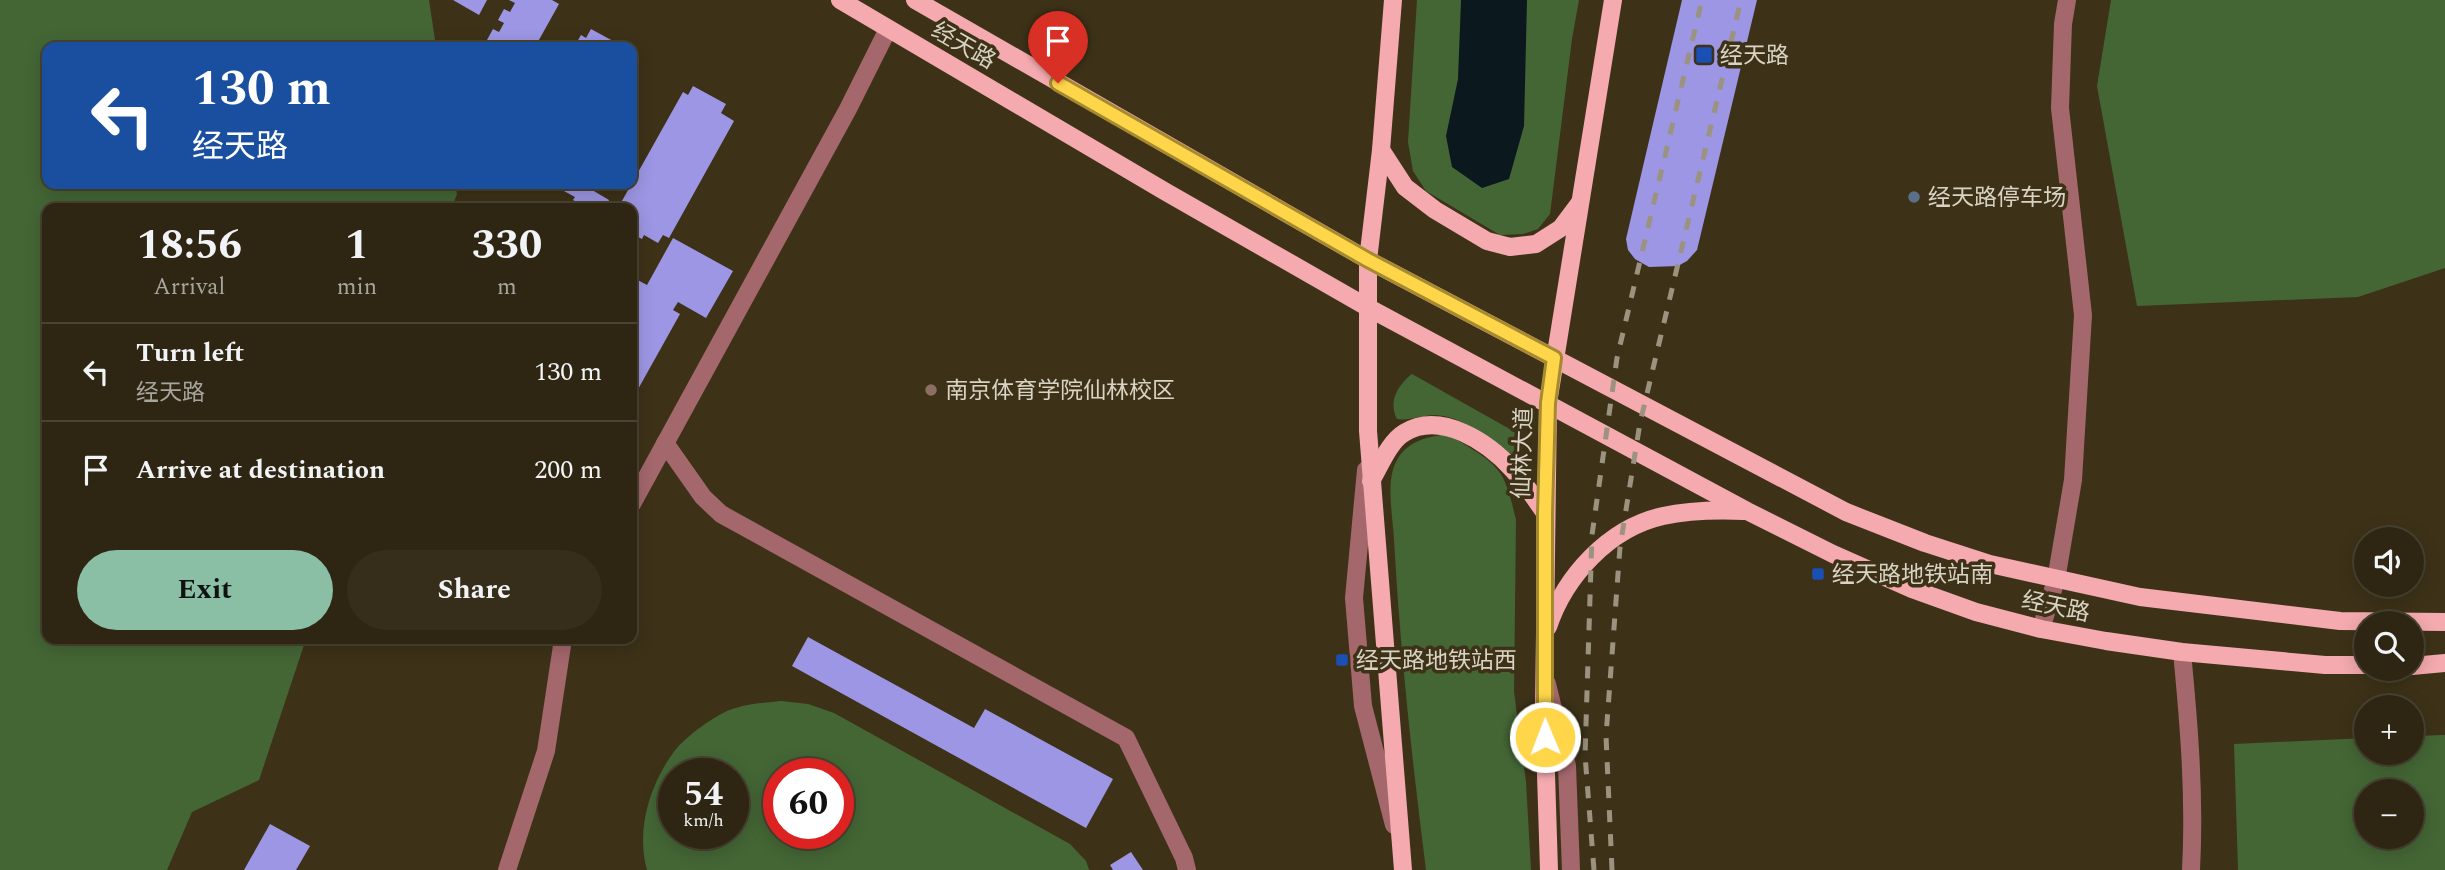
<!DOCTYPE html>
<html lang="en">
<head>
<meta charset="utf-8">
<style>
	:root { --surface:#2e2612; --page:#362e1b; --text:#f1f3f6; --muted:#a7a59f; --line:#494332; --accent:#8abfa5 }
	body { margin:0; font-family:Spectral,"Noto Sans SC",serif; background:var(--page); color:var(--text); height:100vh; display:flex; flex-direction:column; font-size:26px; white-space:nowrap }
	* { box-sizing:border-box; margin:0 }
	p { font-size:23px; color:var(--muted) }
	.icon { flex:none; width:38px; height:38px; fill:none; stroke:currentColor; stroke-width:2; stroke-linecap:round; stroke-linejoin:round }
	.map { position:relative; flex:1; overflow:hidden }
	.sheet { position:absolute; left:42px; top:203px; width:595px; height:441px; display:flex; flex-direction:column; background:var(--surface); border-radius:14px; box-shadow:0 4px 18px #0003,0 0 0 2px var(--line) }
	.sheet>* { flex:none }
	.hud { position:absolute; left:42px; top:42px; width:595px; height:147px; border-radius:14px; box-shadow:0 4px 18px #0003,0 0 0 2px var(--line); background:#1a4fa0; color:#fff; overflow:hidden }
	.fabs { position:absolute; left:2354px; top:527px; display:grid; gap:14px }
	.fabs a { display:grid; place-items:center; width:70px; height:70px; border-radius:50%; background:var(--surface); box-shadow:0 4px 18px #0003,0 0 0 2px var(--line); font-size:35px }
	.speed { position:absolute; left:658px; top:758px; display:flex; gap:14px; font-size:35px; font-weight:700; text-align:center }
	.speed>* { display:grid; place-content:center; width:91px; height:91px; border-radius:50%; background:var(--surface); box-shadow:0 4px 18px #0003,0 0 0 2px var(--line); line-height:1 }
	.speed small { font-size:18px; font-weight:400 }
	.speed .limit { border:10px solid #d22; background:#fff; color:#111 }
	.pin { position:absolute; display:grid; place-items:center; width:60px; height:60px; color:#fff; margin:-72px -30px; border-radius:50% 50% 50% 0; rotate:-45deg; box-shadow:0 0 7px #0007 }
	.pin .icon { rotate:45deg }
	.me { position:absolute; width:77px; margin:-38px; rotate:359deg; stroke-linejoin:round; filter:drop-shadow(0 0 5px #0008) }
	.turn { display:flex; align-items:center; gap:24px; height:147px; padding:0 35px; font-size:32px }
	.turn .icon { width:91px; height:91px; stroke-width:2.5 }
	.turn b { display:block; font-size:49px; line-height:60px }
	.eta { display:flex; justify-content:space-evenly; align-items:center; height:119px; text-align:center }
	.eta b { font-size:42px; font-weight:700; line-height:49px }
	.button { display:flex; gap:14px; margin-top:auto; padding:14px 35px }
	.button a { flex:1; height:80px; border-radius:42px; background:var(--accent); color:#111; font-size:28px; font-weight:700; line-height:80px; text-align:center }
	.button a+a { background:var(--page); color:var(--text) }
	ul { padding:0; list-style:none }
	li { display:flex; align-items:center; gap:21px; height:98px; padding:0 35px; border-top:2px solid var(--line) }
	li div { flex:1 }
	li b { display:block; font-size:26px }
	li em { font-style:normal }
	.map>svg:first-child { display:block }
	.green { fill:#446635; fill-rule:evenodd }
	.water { fill:#0b191e }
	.building { fill:#9d96e4 }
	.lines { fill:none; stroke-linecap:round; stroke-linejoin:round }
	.minor { stroke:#a3676c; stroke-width:18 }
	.major { stroke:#f4aaaf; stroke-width:18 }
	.rail { stroke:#9b9380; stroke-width:5; stroke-dasharray:12 12; stroke-linecap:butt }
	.route-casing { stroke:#a68a30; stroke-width:18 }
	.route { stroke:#ffd54a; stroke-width:12 }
	.transit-dot { fill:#1a4fb4; stroke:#3d3218; stroke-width:2.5 }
	.service-dot { fill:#5c6f8a; stroke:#3d3218; stroke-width:2.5 }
	.education-dot { fill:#8d6e63; stroke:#3d3218; stroke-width:2.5 }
	.labels { text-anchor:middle; stroke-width:7; stroke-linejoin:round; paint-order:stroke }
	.street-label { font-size:23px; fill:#d9d3c4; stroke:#3d3218 }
	.poi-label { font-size:23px; fill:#d9d3c4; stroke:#3d3218; text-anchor:start }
</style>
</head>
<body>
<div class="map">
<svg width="2445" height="870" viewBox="0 0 2445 870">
	<rect width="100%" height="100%" fill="#3d3218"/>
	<g class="green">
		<polygon points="0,0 429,0 436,47 47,47 47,184 455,184 457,194 452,208 47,208 47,639 306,639 259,780 192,812 167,870 0,870"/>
		<polygon points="1417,0 1579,0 1572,39 1550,214 1538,229 1523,234 1500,235 1426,191 1413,171 1408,142"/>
		<polygon points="2111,0 2445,0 2445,268 2358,297 2137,306 2097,86"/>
		<path d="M1412 374 1515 432 1520 441 1519 448 1513 454 1507 453C1486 437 1462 416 1435 415 1422 415 1409 421 1397 419 1388 401 1398 385 1412 374Z"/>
		<path d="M1447 434C1463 444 1484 454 1497 469 1508 482 1512 504 1516 520L1514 692 1526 782 1531 870H1426C1412 760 1400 650 1394 540 1393 516 1385 481 1397 460 1408 441 1426 437 1447 434Z"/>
		<path d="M781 701 808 704 834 713 1070 844 1086 861 1089 870H647C636 831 649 786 673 753 684 738 706 722 723 713 740 704 762 703 781 701ZM674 774H733V833H674ZM779 774H838V833H779Z"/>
		<path d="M2445 735V870H2238L2234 744 2366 738V752H2412V736ZM2412 791V836H2366V791Z"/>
	</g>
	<polygon class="water" points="1461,0 1527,0 1524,126 1509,179 1482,188 1452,167 1446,136 1458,79"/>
	<g class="building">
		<polygon points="453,0 487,0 479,15"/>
		<polygon points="509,0 552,0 559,4 535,47 490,47 492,44 487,40 493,29 499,32 504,23 498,20 504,9 510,12 515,3"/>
		<polygon points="1682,0 1757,0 1697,250 1687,261 1678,266 1649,267 1635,259 1628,250 1626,239"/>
		<polygon points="591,29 624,47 574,47 581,35 586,38"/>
		<polygon points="693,86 726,104 721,113 734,121 669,238 663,235 658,243 644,235 642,239 632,234 632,208 587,208 573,200 575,197 551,184 575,184 580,187 582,184 609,200 608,203 618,208 683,92 688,95"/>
		<polygon points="673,238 733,271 706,318 678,302 673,310 680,314 632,400 632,277 647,285"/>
		<polygon points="808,637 974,728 985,709 1113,779 1086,828 792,666"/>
		<polygon points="270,824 310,846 296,870 244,870"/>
		<polygon points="1131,852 1143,870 1113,870 1110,865"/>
	</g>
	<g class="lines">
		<g class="minor">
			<polyline points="665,443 703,497 721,514 1126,738 1184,858 1187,870"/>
			<polyline points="1366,470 1354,598 1363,706 1394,825"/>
			<polyline points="632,504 848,109 888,29"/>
			<polyline points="2041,629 2056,580 2073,480 2083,315 2060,108 2063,24 2067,0"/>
			<path d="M2182 652C2189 725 2195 797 2191 870"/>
			<polyline points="1547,684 1567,766 1571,870"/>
			<polyline points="507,870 546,751 563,639"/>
		</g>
		<g class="major">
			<polyline points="840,0 1166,192 1367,307 1747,511 1833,554 1912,589 1976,612 2041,629 2106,641 2182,652 2325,665 2366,665"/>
			<polyline points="915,0 1368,260 1846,512 1925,543 1990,564 2140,597 2340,621 2445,622"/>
			<polyline points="1393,0 1381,150 1368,260 1368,431 1403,870"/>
			<polyline points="1381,150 1405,187 1435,210 1487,241 1510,247 1536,244 1561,228 1579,204"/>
			<path d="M1371 481C1380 466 1389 442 1404 433 1441 410 1489 443 1513 470 1525 483 1535 499 1545 513"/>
			<path d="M1548 627C1565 576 1609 528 1663 516 1690 510 1717 510 1744 511"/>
			<polyline points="2412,666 2445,663"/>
			<polyline points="1549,870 1544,710 1548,403 1613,0"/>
		</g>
		<g class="rail">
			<polyline points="1594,870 1585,755 1592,535 1617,358 1702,0"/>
			<polyline points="1612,870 1606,736 1620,547 1640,423 1741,0"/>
		</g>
	</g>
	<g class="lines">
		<g class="route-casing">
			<polyline id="route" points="1058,83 1368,260 1554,358 1548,403 1545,513 1545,737"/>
		</g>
		<use href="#route" class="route"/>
	</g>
	<g class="transit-dot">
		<rect x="1695" y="46" width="18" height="18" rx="3.5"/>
		<rect x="1811" y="567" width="14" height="14" rx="3.5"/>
		<rect x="1335" y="653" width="14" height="14" rx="3.5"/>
	</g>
	<circle class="service-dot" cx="1914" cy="197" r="7"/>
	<circle class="education-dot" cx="931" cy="390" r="7"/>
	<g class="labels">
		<g class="street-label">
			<text transform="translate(964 45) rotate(30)" y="8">经天路</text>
			<text transform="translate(1522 453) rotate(-88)" y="8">仙林大道</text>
			<text transform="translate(2056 606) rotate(12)" y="8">经天路</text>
		</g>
		<g class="poi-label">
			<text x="1720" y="63">经天路</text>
			<text x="1928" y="205">经天路停车场</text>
			<text x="945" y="398">南京体育学院仙林校区</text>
			<text x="1832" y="582">经天路地铁站南</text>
			<text x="1356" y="668">经天路地铁站西</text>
		</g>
	</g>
</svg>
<div class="fabs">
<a><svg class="icon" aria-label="sound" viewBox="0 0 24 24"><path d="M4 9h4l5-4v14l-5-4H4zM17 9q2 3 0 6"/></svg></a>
<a><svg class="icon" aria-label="search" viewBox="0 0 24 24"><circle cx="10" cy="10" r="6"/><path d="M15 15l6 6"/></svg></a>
<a>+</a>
<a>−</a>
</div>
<div class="speed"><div>54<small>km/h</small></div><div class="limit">60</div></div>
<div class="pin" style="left:1058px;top:83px;background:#d93025"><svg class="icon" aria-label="arrive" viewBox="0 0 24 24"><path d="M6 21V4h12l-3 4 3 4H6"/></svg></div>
<svg class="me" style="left:1545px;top:737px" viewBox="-20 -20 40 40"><circle r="17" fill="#ffd54a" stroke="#fff" stroke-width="3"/><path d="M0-11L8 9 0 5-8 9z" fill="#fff"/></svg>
<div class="hud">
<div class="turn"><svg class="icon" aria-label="left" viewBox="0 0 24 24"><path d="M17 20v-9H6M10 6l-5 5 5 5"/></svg><div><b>130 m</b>经天路</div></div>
</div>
<section class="sheet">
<div class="eta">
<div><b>18:56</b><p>Arrival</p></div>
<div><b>1</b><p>min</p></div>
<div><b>330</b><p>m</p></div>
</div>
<ul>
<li><svg class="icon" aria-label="left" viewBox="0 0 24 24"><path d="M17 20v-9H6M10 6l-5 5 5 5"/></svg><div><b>Turn left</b><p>经天路</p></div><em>130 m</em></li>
<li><svg class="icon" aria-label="arrive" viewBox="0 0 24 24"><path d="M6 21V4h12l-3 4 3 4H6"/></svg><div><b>Arrive at destination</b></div><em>200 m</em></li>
</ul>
<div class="button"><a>Exit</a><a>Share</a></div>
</section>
</div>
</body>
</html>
